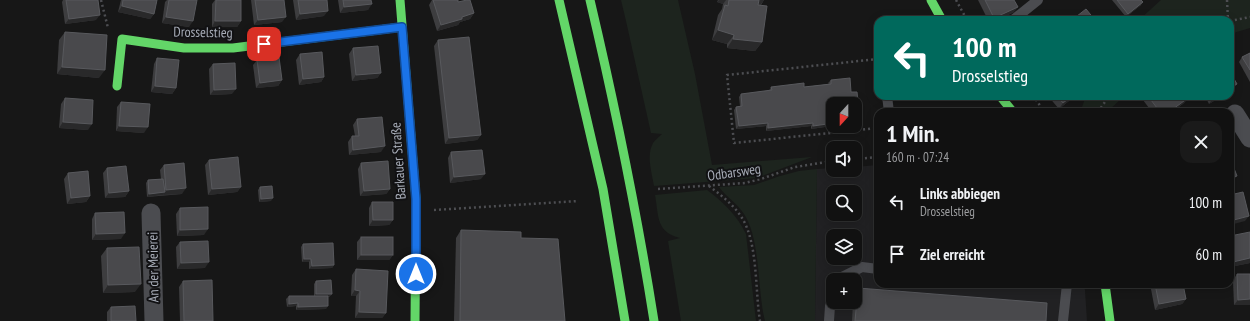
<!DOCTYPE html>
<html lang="de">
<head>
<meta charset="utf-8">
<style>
	:root { --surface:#111; --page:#1a1a1a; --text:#f1f3f6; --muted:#9c9d9f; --line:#303131 }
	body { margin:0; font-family:"PT Sans Narrow",sans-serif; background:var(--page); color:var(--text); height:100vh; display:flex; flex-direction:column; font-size:15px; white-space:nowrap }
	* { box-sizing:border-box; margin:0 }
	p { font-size:13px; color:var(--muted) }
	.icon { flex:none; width:22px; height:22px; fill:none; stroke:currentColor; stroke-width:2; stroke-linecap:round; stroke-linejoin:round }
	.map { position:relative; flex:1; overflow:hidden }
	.panel { position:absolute; left:874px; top:108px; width:360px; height:180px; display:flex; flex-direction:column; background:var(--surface); border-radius:12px; box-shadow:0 2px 10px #0003,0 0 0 1px var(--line) }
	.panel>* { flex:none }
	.banner { position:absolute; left:874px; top:16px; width:360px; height:84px; border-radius:12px; box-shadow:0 2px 10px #0003,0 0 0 1px var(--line); background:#00695c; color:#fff; overflow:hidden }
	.needle { width:26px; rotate:201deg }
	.buttons { position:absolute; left:826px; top:97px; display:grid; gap:8px }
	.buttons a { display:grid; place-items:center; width:36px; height:36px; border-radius:8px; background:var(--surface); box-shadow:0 2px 10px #0003,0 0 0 1px var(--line); font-size:20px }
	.pin { position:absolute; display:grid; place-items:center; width:34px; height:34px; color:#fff; margin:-17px; border-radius:8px; box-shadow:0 2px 6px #0006 }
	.me { position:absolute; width:44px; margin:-22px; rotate:0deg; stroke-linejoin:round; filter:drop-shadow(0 0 3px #0008) }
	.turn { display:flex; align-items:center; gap:14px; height:84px; padding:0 12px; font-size:18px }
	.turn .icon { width:52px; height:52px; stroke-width:2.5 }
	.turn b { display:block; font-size:28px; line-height:34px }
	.round { display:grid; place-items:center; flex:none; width:42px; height:42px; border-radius:12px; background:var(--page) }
	.head { display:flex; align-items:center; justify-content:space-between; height:68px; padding:0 12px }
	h1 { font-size:24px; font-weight:600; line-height:30px }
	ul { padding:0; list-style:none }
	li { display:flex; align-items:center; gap:12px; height:52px; padding:0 12px }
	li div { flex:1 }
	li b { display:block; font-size:15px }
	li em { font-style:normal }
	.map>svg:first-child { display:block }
	.built { fill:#212123; fill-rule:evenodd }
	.green { fill:#1d241e }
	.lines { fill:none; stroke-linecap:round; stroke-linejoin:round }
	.path { stroke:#4d4e52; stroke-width:2.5; stroke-dasharray:2 3; stroke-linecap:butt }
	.lane { stroke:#4b4c50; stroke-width:10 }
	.street { stroke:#4b4c50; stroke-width:19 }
	.fast { stroke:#63d668; stroke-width:9 }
	.wall { fill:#3d3d3f }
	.shaded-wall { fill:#29292a }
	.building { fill:#49494c; stroke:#58595d }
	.route-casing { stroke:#114b97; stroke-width:10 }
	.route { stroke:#1a73e8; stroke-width:7 }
	.labels { text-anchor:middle; stroke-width:4; stroke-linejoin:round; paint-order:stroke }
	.street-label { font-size:14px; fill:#a8adb8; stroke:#111113 }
</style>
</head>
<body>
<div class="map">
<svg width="1250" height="321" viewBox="0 0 1250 321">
	<rect width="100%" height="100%" fill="#171717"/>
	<path class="built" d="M878 165V284H1083L1085 290 1087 321H815L817 169 833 168V170H855V167ZM833 192H855V214H833ZM833 236H855V258H833ZM833 280H855V302H833Z"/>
	<g class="green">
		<path d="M621 0H678L695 74 712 165 812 157 757 178 654 186C652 173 646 156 653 143 655 140 659 137 662 134L651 133 626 21Z"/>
		<polygon points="1161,0 1250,0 1250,28 1230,34 1230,20 1139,20"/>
		<polygon points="1086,96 1124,96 1107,112 1053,112 1065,108 1082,107"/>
		<path d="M817 169 815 321H765C757 290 761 240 744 214 738 204 726 197 719 187L754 185 780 176 799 171Z"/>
		<path d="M707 190C723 202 737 215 746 234L756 321H681L668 241 680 238C656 232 659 217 655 195Z"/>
	</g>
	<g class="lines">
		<g class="path">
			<polyline points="101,0 108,28"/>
			<polyline points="956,0 967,20"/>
			<polyline points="1227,0 1228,20"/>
			<polyline points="1230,21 1250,17"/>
			<polyline points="878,59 727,75 734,143 878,128"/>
			<polyline points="1032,96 1038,102 1043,112"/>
			<polyline points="1098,112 1109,96"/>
			<polyline points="855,159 878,157"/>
			<path d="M709 186C721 195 734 205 742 218 758 243 755 291 760 321"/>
			<polyline points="658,189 745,183 761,179 795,167 833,161"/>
			<polyline points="434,210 578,201"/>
		</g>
		<g class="lane">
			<polyline points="1013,20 1038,0"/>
			<polyline points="887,96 889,112"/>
			<polyline points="839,280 840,278 862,267 878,269"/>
			<polyline points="829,321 830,306 833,298"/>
			<polyline points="1063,321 1067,284"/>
		</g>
		<g class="street">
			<polyline points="1235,114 1250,138"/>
			<polyline points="151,213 154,321"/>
		</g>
		<g class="fast">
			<polyline points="400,0 416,199 415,321"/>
			<polyline points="559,0 603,189 625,321"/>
			<path d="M590 0C615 106 637 213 654 321"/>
			<polyline points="931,0 942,20"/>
			<polyline points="117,86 122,39 184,48 233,48 402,27"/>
			<polyline points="1000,96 1013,112"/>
			<polyline points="1105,284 1110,321"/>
		</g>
	</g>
	<g class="wall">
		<polygon points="63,0 98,0 96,20 65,24 62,2"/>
		<polygon points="121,0 157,0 154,14 150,19 118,12"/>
		<polygon points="167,0 193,0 189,27 162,23 165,2"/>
		<polygon points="215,0 241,0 241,21 237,27 212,27 212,4"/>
		<polygon points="251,0 284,0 282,22 254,25"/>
		<polygon points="293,0 327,0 324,16 296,20"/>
		<polygon points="338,0 371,0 368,10 340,13"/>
		<polygon points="432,0 458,0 458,2 474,13 470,19 460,22 458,25 437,31 429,5"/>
		<polygon points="718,0 764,0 761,5 762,42 755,51 727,48 727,44 712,40 718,15 722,9 723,4 717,2"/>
		<polygon points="978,0 1014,0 1014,12 998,20 988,20"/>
		<polygon points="1112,0 1141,0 1141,5 1126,17"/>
		<polygon points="65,32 99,78 57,74 59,40"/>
		<polygon points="438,40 481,135 477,140 445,144 434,46"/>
		<polygon points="353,48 381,73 377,78 352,81 349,54"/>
		<polygon points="1250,53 1250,82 1239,62 1242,57"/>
		<polygon points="300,54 324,77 321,82 299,85 296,60"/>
		<polygon points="157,58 176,88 172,94 151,92 154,64"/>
		<polygon points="257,60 282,80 278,86 256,88 253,65"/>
		<polygon points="213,64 232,94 210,95 209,69"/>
		<polygon points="831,80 851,92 856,104 833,104 827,124 825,127 811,129 811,126 766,131 766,126 736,129 734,110 736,107 740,106 739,97 741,94 769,91 771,87 804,87 829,84 828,83"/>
		<polygon points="1048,96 1075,96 1059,109"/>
		<polygon points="1140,96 1186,96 1188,98 1184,103 1172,112 1152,112"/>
		<polygon points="1205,96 1222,96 1209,104"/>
		<polygon points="65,98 88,130 59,128 61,104"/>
		<polygon points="121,102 144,133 116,131 117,107"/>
		<polygon points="357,119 381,152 349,155 348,142 352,136 355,136 353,125"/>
		<polygon points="451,152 481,179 450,183 448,158"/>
		<polygon points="209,160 241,187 237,192 208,195 205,165"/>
		<polygon points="361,163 390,189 386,194 360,196 358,169"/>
		<polygon points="164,165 182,194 147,197 146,183 148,180 161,179 160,170"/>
		<polygon points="107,168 129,191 125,197 105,198 103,173"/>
		<polygon points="68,173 90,196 86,202 67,204 64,179"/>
		<polygon points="260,187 271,201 259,202 258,190"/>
		<polygon points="372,202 393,220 389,225 369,226 369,208"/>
		<polygon points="180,208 204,235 177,236 176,214"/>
		<polygon points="95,213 121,239 92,240 92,219"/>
		<polygon points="461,230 521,238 565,321 454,321 456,238"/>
		<polygon points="1230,236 1250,263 1230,267"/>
		<polygon points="361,237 393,255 389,260 357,260 357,242"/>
		<polygon points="180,242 205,268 177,269 176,247"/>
		<polygon points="303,244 334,265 332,268 309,269 309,262 302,262 301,247"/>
		<polygon points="107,248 135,292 103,293 101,256"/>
		<polygon points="356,269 386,313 382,318 355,318 356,296 351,296 352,275"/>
		<polygon points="1237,274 1250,274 1250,305 1234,305 1233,280"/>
		<polygon points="183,281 213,321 180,321 179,287"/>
		<polygon points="316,281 332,294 329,297 328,297 326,309 296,310 296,306 287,307 286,299 289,296 314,296 314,284"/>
		<polygon points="1150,284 1183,284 1186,299 1182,304 1155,310"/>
		<polygon points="858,288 1046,321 852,321 853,302 855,302 855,292"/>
		<polygon points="111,307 136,321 107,321 107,312"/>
	</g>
	<g class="shaded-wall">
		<polygon points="719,0 726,0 723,4 717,2"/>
		<polygon points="757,0 764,0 759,7 753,6"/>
		<polygon points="1143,2 1141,5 1126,17 1128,14"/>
		<polygon points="372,4 368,10 340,13 344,7"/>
		<polygon points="122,6 154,14 150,19 118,12"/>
		<polygon points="1018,7 1014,12 998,20 993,20 994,18"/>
		<polygon points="328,11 324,16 296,20 300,14"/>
		<polygon points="474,13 470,19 460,22 458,25 437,31 441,25 462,17"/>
		<polygon points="100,15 96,20 65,24 69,19"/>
		<polygon points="166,17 193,21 189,27 162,23"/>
		<polygon points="286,17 282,22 254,25 258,20"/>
		<polygon points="215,21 241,21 237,27 212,27"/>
		<polygon points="718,30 734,35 727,44 712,40"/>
		<polygon points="733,39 762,42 755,51 727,48"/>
		<polygon points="62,67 105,70 99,78 57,74"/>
		<polygon points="381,73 377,78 352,81 356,75"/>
		<polygon points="324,77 321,82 299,85 303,79"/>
		<polygon points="282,80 278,86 256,88 260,83"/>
		<polygon points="1237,84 1233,89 1230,91 1230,88"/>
		<polygon points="155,86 176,88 172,94 151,92"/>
		<polygon points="236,89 232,94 210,95 214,90"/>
		<polygon points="1072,96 1075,96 1059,109 1063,103"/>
		<polygon points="1216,96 1222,96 1209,104 1213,98"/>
		<polygon points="1188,98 1184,103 1172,112 1169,112"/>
		<polygon points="858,101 856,104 848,104 850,102"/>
		<polygon points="833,120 833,123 825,124 827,121"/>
		<polygon points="63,122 92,124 88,130 59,128"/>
		<polygon points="768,123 766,126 736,129 739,126"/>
		<polygon points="813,123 811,126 766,131 768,128"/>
		<polygon points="827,124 825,127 811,129 813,126"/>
		<polygon points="119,126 148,127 144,133 116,131"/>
		<polygon points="481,135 477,140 445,144 449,138"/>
		<polygon points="385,146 381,152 349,155 353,150"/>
		<polygon points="485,174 481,179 450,183 454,177"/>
		<polygon points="1237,176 1233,181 1230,182 1230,178"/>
		<polygon points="241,187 237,192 208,195 212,189"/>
		<polygon points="186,188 182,194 163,195 166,190"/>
		<polygon points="390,189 386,194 360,196 364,191"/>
		<polygon points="129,191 125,197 105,198 109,193"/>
		<polygon points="165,192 163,195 147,197 149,194"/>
		<polygon points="90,196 86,202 67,204 71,198"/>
		<polygon points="273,198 271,201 259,202 261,199"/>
		<polygon points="1249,216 1245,221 1230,225 1230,221"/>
		<polygon points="373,220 393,220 389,225 369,226"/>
		<polygon points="208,229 204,235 177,236 180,230"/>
		<polygon points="125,233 121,239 92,240 96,234"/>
		<polygon points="361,255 393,255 389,260 357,260"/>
		<polygon points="1250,258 1250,263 1230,267 1233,262"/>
		<polygon points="304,259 311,259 309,262 302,262"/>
		<polygon points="209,262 205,268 177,269 181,263"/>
		<polygon points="334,265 332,268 309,269 312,266"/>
		<polygon points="141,284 135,292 103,293 108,285"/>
		<polygon points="355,290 360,291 356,296 351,296"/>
		<polygon points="316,294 332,294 329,297 314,297"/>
		<polygon points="1186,299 1182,304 1155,310 1159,304"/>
		<polygon points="1250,299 1250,305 1234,305 1238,300"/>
		<polygon points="298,303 296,306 287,307 289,304"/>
		<polygon points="328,306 326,309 296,310 298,307"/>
		<polygon points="359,312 386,313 382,318 355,318"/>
	</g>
	<g class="building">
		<polygon points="66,0 98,0 100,15 69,19"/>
		<polygon points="123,0 157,0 154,14 122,6"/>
		<polygon points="169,0 197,0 193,21 166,17"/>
		<polygon points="216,0 241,0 241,21 215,21"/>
		<polygon points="255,0 284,0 286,17 258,20"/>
		<polygon points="298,0 327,0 328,11 300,14"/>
		<polygon points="343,0 371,0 372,4 344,7"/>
		<polygon points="433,0 458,0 458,2 467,0 470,0 474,13 462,17 462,19 441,25"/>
		<polygon points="729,0 759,0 758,5 767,6 762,42 733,39 734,35 718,30 725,5 728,6"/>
		<polygon points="985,0 1014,0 1018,7 994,18"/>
		<polygon points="1117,0 1141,0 1143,2 1128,14"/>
		<polygon points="1086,9 1095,20 1072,20"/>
		<polygon points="65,32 107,35 105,70 62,67"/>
		<polygon points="469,37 481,135 449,138 438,40"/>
		<polygon points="378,46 381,73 356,75 353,48"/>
		<polygon points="322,52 324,77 303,79 300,54"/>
		<polygon points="1250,53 1250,70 1242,57"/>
		<polygon points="279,57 282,80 260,83 257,60"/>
		<polygon points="157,58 179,60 176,88 155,86"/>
		<polygon points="235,63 236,89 214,90 213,64"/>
		<polygon points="1230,72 1237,84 1230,88"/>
		<polygon points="850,78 851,92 857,92 858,101 850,102 850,104 833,104 833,120 827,121 827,124 813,126 813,123 768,128 768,123 739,126 736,107 742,106 741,94 772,90 771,87 804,83 804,87 831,84 831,80"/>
		<polygon points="1057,96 1072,96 1063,103"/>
		<polygon points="1148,96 1186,96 1188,98 1169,112 1160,112"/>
		<polygon points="65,98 93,100 92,124 63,122"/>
		<polygon points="121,102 150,104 148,127 119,126"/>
		<polygon points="382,117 385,146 353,150 352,136 359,136 357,119"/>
		<polygon points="482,150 485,174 454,177 451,152"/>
		<polygon points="238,157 241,187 212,189 209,160"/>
		<polygon points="1230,158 1237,176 1230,178"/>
		<polygon points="388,161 390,189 364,191 361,163"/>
		<polygon points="184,163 186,188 166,190 164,165"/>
		<polygon points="126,166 129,191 109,193 107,168"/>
		<polygon points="88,171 90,196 71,198 68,173"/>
		<polygon points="163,179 165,192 149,194 148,180"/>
		<polygon points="272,186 273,198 261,199 260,187"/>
		<polygon points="1243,192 1249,216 1230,221 1230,195"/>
		<polygon points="372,202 393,202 393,220 373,220"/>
		<polygon points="208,207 208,229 180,230 180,208"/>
		<polygon points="124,212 125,233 96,234 95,213"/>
		<polygon points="461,230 521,232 521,238 558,239 565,321 460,321"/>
		<polygon points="1250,232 1250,258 1233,262 1230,247 1230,236"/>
		<rect x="361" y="237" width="32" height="18"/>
		<polygon points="208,241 209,262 181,263 180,242"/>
		<polygon points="333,243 334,265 312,266 311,259 304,259 303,244"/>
		<polygon points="139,247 141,284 108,285 107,248"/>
		<polygon points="356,269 388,271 386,313 359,312 360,291 355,290"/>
		<polygon points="1237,274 1250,274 1250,299 1238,300"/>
		<polygon points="212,280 213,321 184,321 183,281"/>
		<polygon points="331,280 332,294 316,294 316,281"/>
		<polygon points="1155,284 1183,284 1186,299 1159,304"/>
		<polygon points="858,288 1047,303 1046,321 855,321"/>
		<polygon points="289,296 328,296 328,306 298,307 298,303 289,304"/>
		<polygon points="135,306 136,321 111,321 111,307"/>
	</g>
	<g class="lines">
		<g class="route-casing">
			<polyline id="route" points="264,44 402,27 416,199 416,274"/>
		</g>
		<use href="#route" class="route"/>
	</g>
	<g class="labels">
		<g class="street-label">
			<text transform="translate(203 32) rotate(1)" y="5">Drosselstieg</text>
			<text transform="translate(398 161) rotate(-94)" y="5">Barkauer Straße</text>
			<text transform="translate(734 172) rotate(-8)" y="5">Odbarsweg</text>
			<text transform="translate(153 267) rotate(-91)" y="5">An der Meierei</text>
		</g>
	</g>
</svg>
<div class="buttons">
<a><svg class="needle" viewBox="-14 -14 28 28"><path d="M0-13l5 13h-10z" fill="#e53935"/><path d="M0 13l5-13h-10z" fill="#9c9d9f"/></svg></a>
<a><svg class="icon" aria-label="sound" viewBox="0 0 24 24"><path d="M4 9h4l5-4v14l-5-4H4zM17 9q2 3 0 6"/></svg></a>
<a><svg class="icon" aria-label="search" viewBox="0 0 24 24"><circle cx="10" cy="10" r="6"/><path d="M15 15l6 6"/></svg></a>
<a><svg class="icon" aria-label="layers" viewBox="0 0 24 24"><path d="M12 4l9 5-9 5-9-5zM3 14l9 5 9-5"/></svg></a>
<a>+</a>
</div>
<div class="pin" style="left:264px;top:44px;background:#d93025"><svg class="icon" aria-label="arrive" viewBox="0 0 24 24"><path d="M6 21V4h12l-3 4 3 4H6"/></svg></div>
<svg class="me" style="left:416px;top:274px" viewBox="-20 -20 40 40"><circle r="17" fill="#1a73e8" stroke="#fff" stroke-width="3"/><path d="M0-11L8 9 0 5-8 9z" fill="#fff"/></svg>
<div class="banner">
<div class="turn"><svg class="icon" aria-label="left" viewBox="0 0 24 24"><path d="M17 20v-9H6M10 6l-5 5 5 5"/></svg><div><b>100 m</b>Drosselstieg</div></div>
</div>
<section class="panel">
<div class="head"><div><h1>1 Min.</h1><p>160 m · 07:24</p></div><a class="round"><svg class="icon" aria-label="close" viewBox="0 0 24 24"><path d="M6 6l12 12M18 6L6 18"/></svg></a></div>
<ul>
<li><svg class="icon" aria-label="left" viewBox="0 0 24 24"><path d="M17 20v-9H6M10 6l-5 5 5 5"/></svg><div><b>Links abbiegen</b><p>Drosselstieg</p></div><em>100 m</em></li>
<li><svg class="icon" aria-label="arrive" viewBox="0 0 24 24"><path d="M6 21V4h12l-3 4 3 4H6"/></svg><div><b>Ziel erreicht</b></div><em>60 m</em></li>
</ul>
</section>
</div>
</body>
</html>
